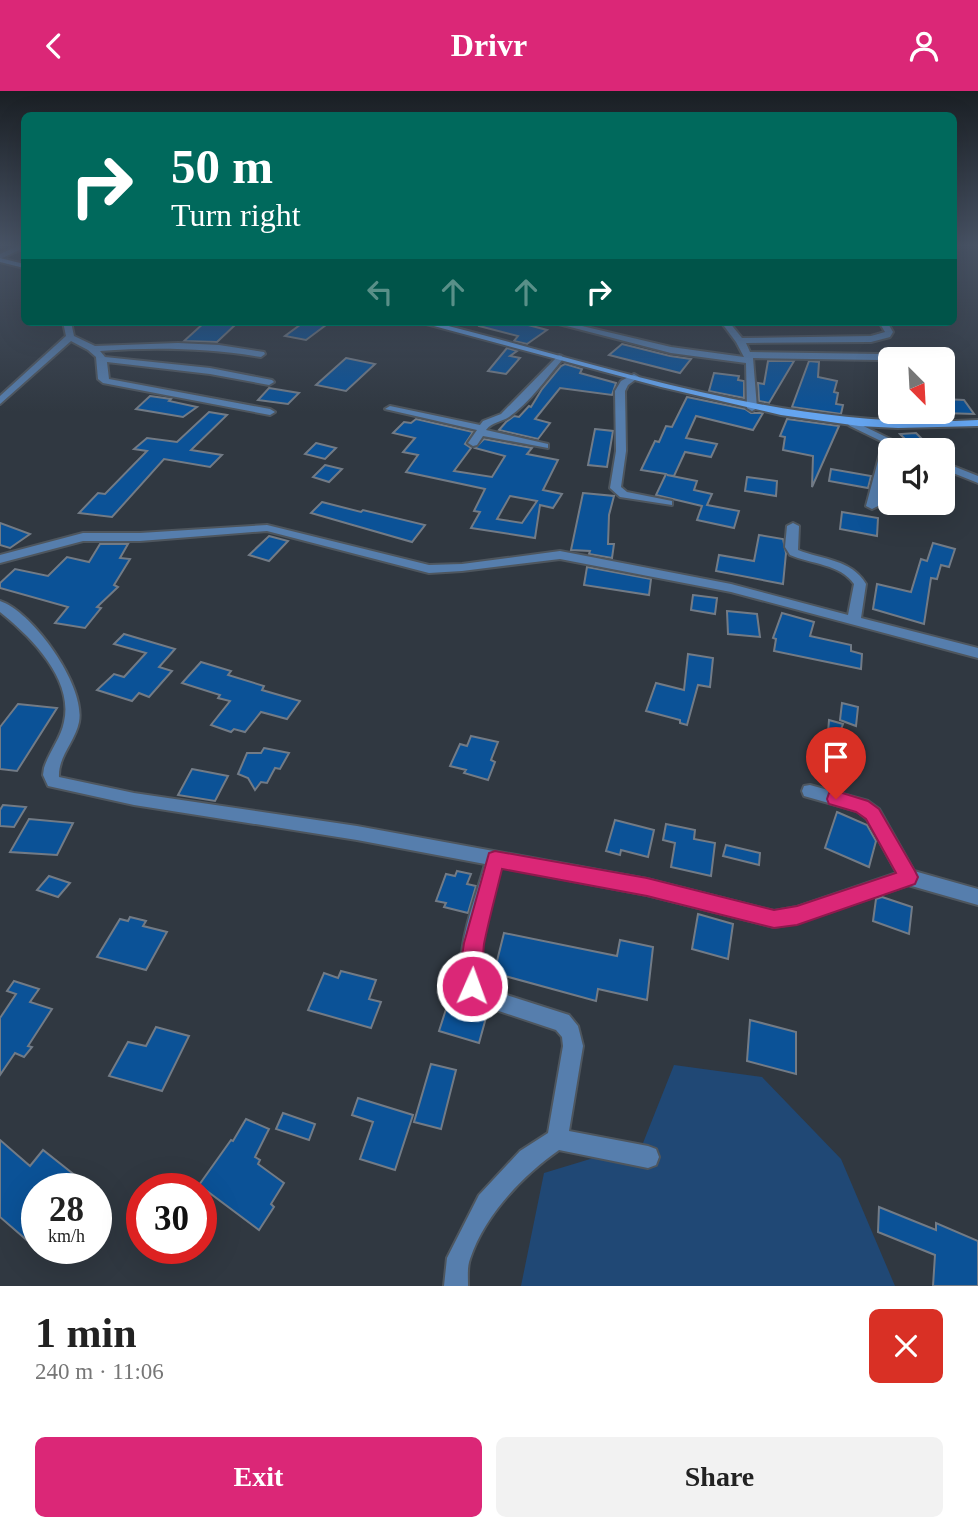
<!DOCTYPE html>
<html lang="en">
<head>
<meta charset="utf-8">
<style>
	:root { --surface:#fff; --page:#f2f2f2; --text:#222; --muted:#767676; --accent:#db2777 }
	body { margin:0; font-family:"Times New Roman",serif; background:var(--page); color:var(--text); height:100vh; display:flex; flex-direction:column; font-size:26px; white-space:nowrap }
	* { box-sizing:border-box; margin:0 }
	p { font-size:23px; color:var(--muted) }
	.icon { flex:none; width:38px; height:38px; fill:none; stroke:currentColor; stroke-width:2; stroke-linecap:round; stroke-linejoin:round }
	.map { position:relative; height:1195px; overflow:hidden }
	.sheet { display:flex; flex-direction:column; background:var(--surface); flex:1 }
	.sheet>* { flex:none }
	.top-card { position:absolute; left:21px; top:21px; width:936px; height:214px; border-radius:10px; box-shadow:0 7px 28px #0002; background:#00695c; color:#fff; overflow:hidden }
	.needle { width:46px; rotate:156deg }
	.tools { position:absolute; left:878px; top:256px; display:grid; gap:14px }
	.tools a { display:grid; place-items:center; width:77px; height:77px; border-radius:10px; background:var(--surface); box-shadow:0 7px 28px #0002; font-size:35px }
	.speed { position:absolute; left:21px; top:1082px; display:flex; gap:14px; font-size:35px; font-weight:700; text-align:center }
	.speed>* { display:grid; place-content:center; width:91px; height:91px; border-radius:50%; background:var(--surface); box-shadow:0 7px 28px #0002; line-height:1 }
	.speed small { font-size:18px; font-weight:400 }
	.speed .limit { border:10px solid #d22; background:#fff; color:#111 }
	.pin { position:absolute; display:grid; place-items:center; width:60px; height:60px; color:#fff; margin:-72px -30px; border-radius:50% 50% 50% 0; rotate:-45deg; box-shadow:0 0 7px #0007 }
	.pin .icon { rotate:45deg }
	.me { position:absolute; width:77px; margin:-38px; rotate:2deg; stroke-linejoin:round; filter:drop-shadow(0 0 5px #0008) }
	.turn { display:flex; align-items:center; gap:24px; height:147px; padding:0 35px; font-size:32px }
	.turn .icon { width:91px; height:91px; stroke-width:2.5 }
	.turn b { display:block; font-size:49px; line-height:60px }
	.lanes { display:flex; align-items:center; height:66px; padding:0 35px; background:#0003; justify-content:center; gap:35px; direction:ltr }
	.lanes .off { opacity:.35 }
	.round { display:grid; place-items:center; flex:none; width:74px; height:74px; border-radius:10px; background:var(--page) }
	.overview { display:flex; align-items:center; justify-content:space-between; height:119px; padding:0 35px }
	h1 { font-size:42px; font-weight:700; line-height:52px }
	.cta { display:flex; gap:14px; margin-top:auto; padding:14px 35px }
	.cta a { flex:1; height:80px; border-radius:10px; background:var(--accent); color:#fff; font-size:28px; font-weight:700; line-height:80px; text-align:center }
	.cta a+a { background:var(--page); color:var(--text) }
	header { display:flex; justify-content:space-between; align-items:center; height:91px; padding:0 35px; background:var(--accent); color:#fff; font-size:32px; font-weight:700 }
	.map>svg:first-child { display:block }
	.green { fill:#204875 }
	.building { fill:#0b5297; stroke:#727b86; stroke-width:2; fill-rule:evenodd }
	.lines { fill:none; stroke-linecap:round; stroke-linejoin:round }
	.minor-casing { stroke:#4e565e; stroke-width:4 }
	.secondary-casing { stroke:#4e565e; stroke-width:4 }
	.minor { fill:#567ead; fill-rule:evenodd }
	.secondary { fill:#65a5f0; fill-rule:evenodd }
	.route { fill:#db2777; stroke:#8e194d; stroke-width:2 }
</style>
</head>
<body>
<header><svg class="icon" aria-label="back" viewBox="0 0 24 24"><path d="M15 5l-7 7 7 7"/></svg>Drivr<svg class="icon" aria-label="person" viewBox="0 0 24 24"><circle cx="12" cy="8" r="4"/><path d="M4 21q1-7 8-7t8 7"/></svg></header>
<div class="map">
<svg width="978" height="1195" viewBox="0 0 978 1195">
	<rect width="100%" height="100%" fill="#303841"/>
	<polygon class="green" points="674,974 762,986 841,1068 895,1195 521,1195 544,1082 643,1052"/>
	<g class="building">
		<polygon points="205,231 206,231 235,234 217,251 184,250"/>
		<polygon points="304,231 330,231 306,249 285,245"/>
		<polygon points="480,231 517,231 547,239 527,253 514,250 518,245 479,235"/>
		<polygon points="622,253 670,265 691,268 680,282 609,264"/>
		<polygon points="507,257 517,260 510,265 520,267 506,283 488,280"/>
		<polygon points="346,267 375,273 346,300 316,294"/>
		<polygon points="768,270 794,270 769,312 759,310 758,292 764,293"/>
		<polygon points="809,270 819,271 818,286 837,290 834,301 838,302 836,313 843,314 841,323 792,316"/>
		<polygon points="565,273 582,278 580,282 616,292 612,304 560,297 535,328 550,332 538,348 499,339 506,331 514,325 519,326 529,315 531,316 542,298 561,275"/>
		<polygon points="714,282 739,285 738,289 744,290 744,307 709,300"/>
		<polygon points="269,297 299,302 288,313 258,309"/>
		<polygon points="150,305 171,308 169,310 197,316 183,326 136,318"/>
		<polygon points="687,306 745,318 751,322 763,322 753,339 696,325 686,347 717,353 711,366 685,361 674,385 667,384 697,390 694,399 712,403 707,414 739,420 734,437 697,429 702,415 656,404 666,383 641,379 655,350 659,351 666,335 672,336"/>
		<polygon points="943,308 964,309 974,323 943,322"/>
		<polygon points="209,321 227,324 191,359 222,364 210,376 164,368 112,426 79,422 98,402 105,403 147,360 134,358 147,347 177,351"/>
		<path d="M416 328 473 341 465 353 471 357 454 380 492 386 505 365 475 357 484 348 532 357 527 363 558 369 543 399 562 403 553 417 540 414 535 447 471 437 480 421 474 420 485 398 406 381 418 364 403 361 415 347 393 342 404 331 411 332ZM510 405 537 410 522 432 497 428Z"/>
		<polygon points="787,328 839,335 812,396 813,365 783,359 785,346 780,345"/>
		<polygon points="595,338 613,340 607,376 588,374"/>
		<polygon points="916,342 933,359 916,359 900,343"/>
		<polygon points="316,352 336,357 325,368 305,363"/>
		<polygon points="325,374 342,378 329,391 313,386"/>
		<polygon points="831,378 871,385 868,397 829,390"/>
		<polygon points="747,386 777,390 776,405 745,400"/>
		<polygon points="583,402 614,405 609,424 608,453 614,453 612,467 589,463 590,460 571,459"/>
		<polygon points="322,411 361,421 363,419 425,434 412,451 311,422"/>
		<polygon points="842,421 878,427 877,445 840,438"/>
		<polygon points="0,432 30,443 10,457 0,454"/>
		<polygon points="759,444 783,448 786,462 783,493 716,480 719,464 754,470"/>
		<polygon points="269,445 288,450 269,470 249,464"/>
		<polygon points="933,452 955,458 949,476 941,474 937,488 931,487 924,533 873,518 877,493 911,501 921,468 927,470"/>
		<polygon points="100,453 128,453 120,467 130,468 114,494 118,496 97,516 101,517 85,537 55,532 68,516 0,497 0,492 15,478 48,485 67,466 89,471"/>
		<polygon points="587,476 651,488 649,504 584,494"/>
		<polygon points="693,504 717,507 715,523 691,519"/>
		<polygon points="727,520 757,523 760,546 728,543"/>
		<polygon points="782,522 814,531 810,545 851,554 851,560 862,563 861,578 774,560 776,548 773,547"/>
		<polygon points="124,543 175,558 159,576 172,580 149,606 139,602 132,610 97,599 114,583 124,586 146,562 114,553"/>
		<polygon points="688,563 713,567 710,596 698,594 687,634 680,632 680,629 646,620 656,592 684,599"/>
		<polygon points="201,571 231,580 228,584 264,595 262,599 300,610 287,628 261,621 245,641 234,638 231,641 211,634 230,610 218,607 220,604 182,592"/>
		<polygon points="842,612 858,616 856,635 840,629"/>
		<polygon points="18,613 57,617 17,680 0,678 0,636"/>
		<polygon points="829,629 843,633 830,668 826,667"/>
		<polygon points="471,645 498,651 491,669 495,671 488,689 464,682 466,679 450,675 460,653 467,655"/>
		<polygon points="264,657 289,662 280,678 275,677 267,692 261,691 255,699 248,687 238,683 247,662 261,662"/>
		<polygon points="192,678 228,685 215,710 178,704"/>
		<polygon points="3,714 26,716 14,736 0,735 0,719"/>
		<polygon points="837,721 867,734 876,750 869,776 825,757"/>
		<polygon points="29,728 73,732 57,764 10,761"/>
		<polygon points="615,729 654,739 648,766 621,759 620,764 606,760"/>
		<polygon points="666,733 695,739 694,748 715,752 711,785 671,776 675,752 663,749"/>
		<polygon points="726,754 760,762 759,774 723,765"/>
		<polygon points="457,780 471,783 467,793 476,795 468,822 444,816 446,812 436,810 446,783 455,785"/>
		<polygon points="49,785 70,792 58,806 37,799"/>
		<polygon points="882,806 912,816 909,843 873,830 876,808"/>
		<polygon points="698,823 733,833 728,868 692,858"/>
		<polygon points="130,826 146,830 143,835 167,841 146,879 97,866 120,828 128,830"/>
		<polygon points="504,842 617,865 620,849 653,856 647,909 598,898 596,910 494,882"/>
		<polygon points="341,880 376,889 369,908 381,911 371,937 308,919 324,882 338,887"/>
		<polygon points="14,890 39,898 30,911 52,918 28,955 32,956 24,966 15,962 0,984 0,927 16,903 7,900"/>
		<polygon points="448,912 487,923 479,952 439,940"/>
		<polygon points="750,929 796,941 796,983 747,970"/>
		<polygon points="156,936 189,945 162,1000 109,985 128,951 146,955"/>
		<polygon points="431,973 456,979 441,1038 414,1031"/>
		<polygon points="358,1007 413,1024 395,1079 360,1068 373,1031 352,1024"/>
		<polygon points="283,1022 315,1033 309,1049 276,1038"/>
		<polygon points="246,1028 269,1038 255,1066 260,1069 258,1073 284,1092 271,1113 274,1116 259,1139 199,1094 231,1049 233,1050"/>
		<polygon points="0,1049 30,1075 43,1059 91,1097 37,1097 37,1158 0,1126"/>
		<polygon points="879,1116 936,1139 936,1132 978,1150 978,1195 933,1195 935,1164 878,1141"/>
	</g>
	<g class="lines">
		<g class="minor-casing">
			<g id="minor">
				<polygon points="20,154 24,154 24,157 0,168 0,163"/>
				<path d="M63 231H71L74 245 95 255 178 252 219 254 264 261 265 263 261 266C207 257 155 256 100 260L105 266 210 277 272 289 274 291 269 294 210 283 107 271 109 288 270 318 275 321 270 324 103 292 98 288 96 266 88 259 71 250 0 313V305L66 245Z"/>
				<polygon points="551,231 565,231 671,256 744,266 736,251 721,231 729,231 742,247 871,245 885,241 879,231 887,231 893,241 890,246 871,251 746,252 750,261 880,263 884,266 880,269 753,267 757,317 752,320 747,317 746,272 671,262"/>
				<path d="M559 264 562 265V269C546 288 530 311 509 326 501 331 492 331 486 339L548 353V357L483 345 477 354 473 355 468 352 477 339 385 318 390 315 480 334 483 330 501 323Z"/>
				<polygon points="634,283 639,286 628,294 625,300 626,360 621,396 627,401 672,410 672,414 620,406 610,397 616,360 615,300 621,290"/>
				<polygon points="853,330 913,359 899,359 892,355 878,415 872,418 866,415 883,351 850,335 848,333"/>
				<polygon points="943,371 978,385 978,392 943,378"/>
				<path d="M793 432 799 435 798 459C823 469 851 468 866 493L861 527 978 557V567L731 501 560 468 462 480 429 482 267 440 140 450H83L0 472V464L83 442H140L267 434 429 474 462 473 560 460 731 493 848 524 854 493C841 473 810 473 790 464L785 456 787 435Z"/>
				<path d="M0 510C33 521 86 595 79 631 75 651 58 665 59 686L134 702 357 735 647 788 774 820 797 816 897 782 867 728 857 720 804 705 802 700 804 695 810 694 868 710 879 718 914 780 978 798V814L908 794 797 832 774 836 647 804 501 776C494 804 467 874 485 897L569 924 578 935 583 955 569 1040 648 1055 656 1058 659 1066 656 1074 648 1077 559 1059C523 1084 484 1125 470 1168 467 1176 468 1186 468 1195H444L447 1167 479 1104 520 1060 548 1042 563 955 562 946 556 939 472 911C446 875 475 812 485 773L357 749 134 714 48 695 43 684 44 677C49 661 61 647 64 631 74 588 30 545 0 521Z"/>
			</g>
		</g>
		<g class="secondary-casing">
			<g id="secondary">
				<polygon points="0,167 24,173 24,177 0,171"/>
				<path d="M419 231H433C613 276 790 341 978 329V335L898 337 859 335 781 324 661 296Z"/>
			</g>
		</g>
		<use href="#minor" class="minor"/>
		<use href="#secondary" class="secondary"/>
	</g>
	<linearGradient id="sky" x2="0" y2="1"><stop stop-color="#1a1f24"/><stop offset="0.48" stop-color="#485365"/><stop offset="1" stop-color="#485365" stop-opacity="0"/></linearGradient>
	<rect width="978" height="321" fill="url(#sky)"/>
	<path class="route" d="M836 700 868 710 879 718 915 780 918 786 915 793 797 834 774 837 647 805 502 778C496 803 489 828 484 853 482 867 485 890 480 902L472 905 465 902 459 884 464 852 489 762 495 760 647 787 774 819 797 815 896 782 866 728 856 721 829 713 827 708 829 702Z"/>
</svg>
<div class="tools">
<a><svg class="needle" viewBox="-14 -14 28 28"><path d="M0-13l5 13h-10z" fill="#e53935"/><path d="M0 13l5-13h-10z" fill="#767676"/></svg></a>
<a><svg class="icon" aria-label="sound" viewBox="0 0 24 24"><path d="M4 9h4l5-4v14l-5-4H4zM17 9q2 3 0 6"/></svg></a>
</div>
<div class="speed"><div>28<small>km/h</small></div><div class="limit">30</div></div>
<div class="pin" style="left:836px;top:708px;background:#d93025"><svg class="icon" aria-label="arrive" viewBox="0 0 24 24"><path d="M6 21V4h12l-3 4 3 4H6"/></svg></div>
<svg class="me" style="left:472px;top:895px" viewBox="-20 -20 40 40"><circle r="17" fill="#db2777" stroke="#fff" stroke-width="3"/><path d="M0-11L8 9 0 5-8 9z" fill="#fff"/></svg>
<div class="top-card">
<div class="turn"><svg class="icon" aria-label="right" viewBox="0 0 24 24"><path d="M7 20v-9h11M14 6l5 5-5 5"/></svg><div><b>50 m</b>Turn right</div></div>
<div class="lanes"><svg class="icon off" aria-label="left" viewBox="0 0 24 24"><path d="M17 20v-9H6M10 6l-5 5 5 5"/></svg><svg class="icon off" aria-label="ahead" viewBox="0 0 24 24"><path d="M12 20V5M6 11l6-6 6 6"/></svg><svg class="icon off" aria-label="ahead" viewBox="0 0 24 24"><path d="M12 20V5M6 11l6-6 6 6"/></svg><svg class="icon" aria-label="right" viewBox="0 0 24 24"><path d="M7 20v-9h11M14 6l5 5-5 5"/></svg></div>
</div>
</div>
<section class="sheet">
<div class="overview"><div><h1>1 min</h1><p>240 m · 11:06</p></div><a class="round" style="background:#d93025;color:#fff"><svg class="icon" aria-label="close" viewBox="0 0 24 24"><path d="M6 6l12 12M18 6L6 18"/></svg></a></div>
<div class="cta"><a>Exit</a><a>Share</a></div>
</section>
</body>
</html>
